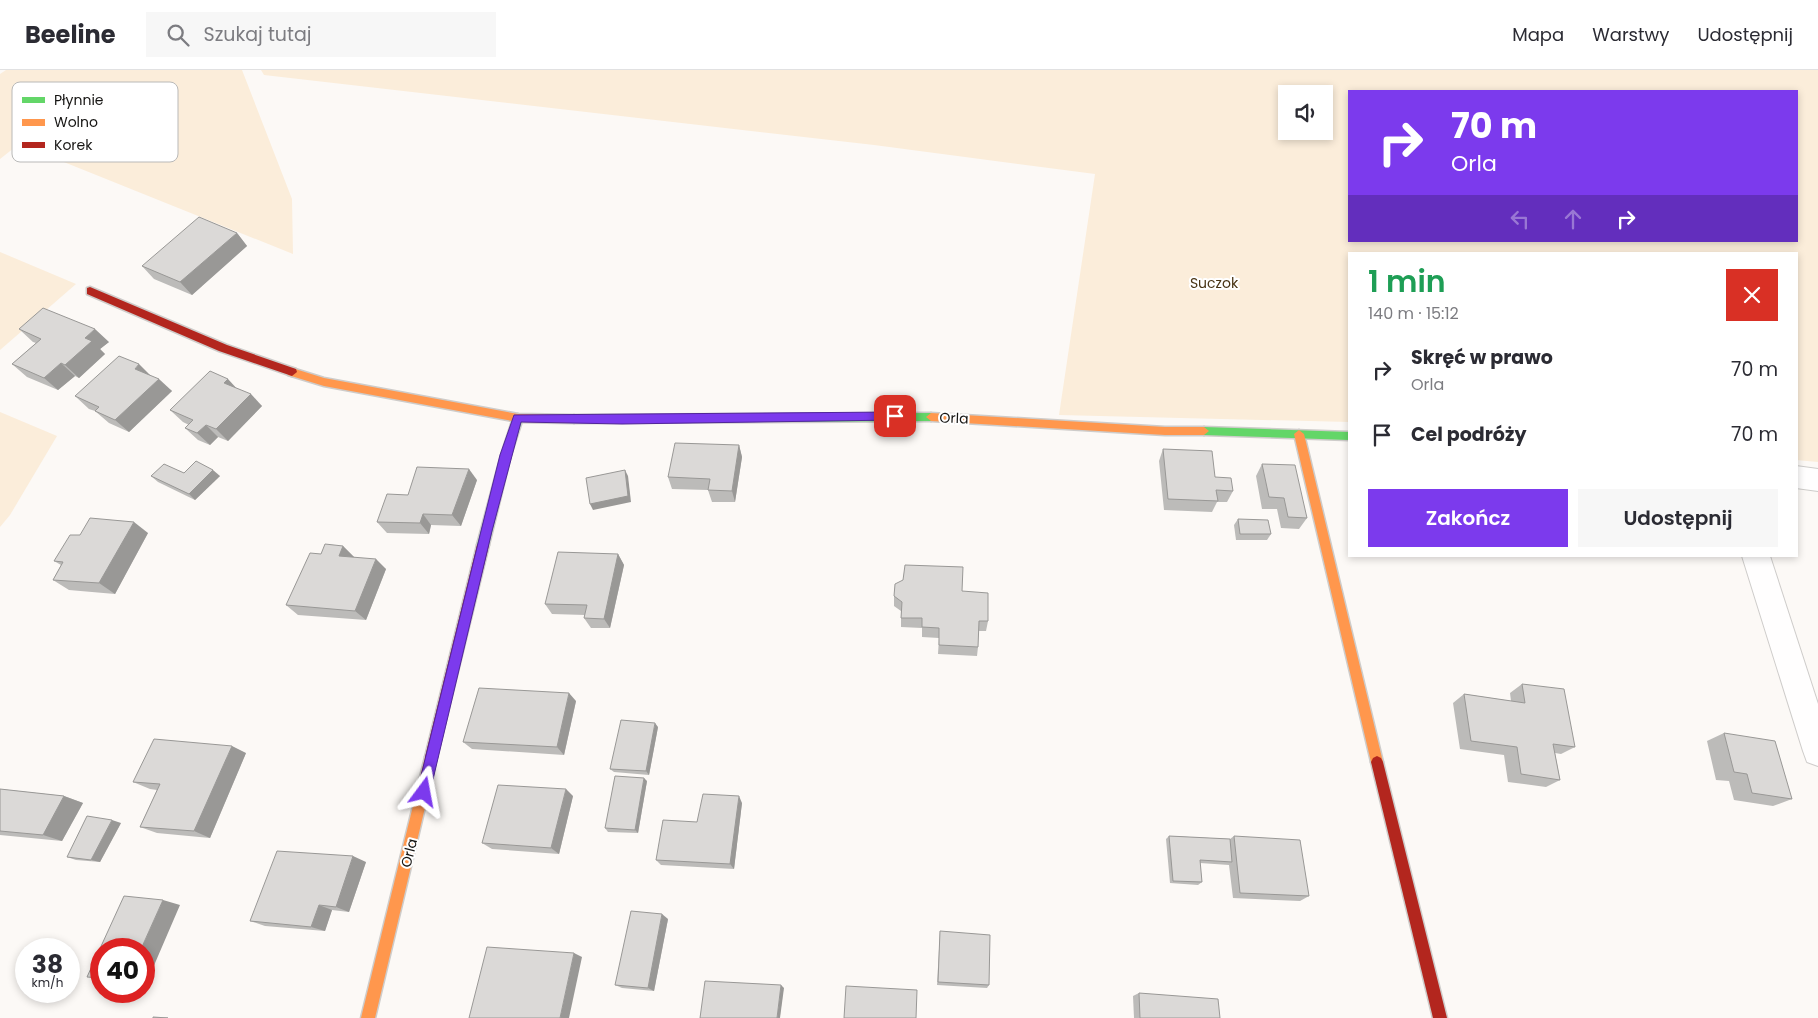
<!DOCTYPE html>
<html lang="pl">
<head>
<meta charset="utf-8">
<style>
	:root { --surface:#fff; --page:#f7f7f7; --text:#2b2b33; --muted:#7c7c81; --line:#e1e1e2; --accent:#7c3aed }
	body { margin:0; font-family:Poppins,sans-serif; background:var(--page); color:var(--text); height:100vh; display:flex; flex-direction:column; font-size:19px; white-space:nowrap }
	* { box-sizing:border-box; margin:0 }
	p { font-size:16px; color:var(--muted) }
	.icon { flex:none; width:28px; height:28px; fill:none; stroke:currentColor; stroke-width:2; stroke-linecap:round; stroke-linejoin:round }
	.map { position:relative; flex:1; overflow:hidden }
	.side { position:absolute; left:1348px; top:182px; width:450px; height:305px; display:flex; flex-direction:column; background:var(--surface); border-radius:0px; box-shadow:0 2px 8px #0003 }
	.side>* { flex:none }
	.banner { position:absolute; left:1348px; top:20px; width:450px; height:152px; border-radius:0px; box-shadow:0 2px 8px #0003; background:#7c3aed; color:#fff; overflow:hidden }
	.buttons { position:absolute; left:1278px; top:15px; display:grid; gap:10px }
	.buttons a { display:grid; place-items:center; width:55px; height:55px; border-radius:0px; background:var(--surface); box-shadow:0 2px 8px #0003; font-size:25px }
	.speed { position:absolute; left:15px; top:868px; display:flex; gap:10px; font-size:25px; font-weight:700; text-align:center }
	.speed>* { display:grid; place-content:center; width:65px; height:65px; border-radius:50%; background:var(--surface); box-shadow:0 2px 8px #0003; line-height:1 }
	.speed small { font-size:12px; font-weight:400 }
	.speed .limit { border:8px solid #d22; background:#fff; color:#111 }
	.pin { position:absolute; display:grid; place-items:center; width:42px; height:42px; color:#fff; margin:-21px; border-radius:10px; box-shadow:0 2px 8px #0006 }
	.me { position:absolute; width:55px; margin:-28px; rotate:13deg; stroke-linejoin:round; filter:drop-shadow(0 0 4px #0008) }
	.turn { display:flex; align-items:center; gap:18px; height:105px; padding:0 20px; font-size:22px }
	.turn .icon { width:65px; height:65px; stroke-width:2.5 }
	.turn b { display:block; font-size:35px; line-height:42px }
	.lanes { display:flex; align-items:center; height:48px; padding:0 20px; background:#0003; justify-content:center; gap:25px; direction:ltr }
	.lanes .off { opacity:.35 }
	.round { display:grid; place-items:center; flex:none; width:52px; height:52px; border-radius:0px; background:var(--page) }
	.headline { display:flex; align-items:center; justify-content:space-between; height:85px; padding:0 20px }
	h1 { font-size:30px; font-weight:600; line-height:38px; color:#1e9e55 }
	.action { display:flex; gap:10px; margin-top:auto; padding:10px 20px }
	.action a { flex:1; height:58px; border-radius:0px; background:var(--accent); color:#fff; font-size:20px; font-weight:600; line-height:58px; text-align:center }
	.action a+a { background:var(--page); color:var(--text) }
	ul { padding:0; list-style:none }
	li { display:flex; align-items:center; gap:15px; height:65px; padding:0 20px }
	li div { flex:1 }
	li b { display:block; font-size:19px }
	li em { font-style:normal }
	header { display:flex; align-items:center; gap:30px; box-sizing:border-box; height:70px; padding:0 25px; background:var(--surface); border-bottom:1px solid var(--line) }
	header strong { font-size:24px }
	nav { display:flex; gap:28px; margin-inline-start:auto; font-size:18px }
	.search { width:350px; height:45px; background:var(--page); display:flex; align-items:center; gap:12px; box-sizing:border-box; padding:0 18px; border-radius:0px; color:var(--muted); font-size:19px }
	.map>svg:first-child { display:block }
	.green { fill:#fbedda; fill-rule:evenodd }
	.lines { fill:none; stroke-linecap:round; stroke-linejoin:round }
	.street-casing { stroke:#ceccca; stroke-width:2 }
	.fast-casing { stroke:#ceccca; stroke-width:3 }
	.slow-casing { stroke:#ceccca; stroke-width:3 }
	.jam-casing { stroke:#ceccca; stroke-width:3 }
	.street { fill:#fffefe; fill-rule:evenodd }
	.fast { fill:#63d668; fill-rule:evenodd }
	.slow { fill:#ff974d; fill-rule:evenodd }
	.jam { fill:#b3261e; fill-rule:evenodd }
	.wall { fill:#bcbbb9 }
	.shaded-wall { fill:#999896 }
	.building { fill:#dbd9d7; stroke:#999896 }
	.route { fill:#7c3aed; stroke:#51269a }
	.labels { text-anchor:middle; stroke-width:4; stroke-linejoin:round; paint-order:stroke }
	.park-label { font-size:14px; fill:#483313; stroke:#fff }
	.street-label { font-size:14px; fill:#161513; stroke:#fff }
	.key { fill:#fff; stroke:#b9b9b8; stroke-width:1 }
	.key-label { font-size:14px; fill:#161513 }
</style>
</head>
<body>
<header>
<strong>Beeline</strong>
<div class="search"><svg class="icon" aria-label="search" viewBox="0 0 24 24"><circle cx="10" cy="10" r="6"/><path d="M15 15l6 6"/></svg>Szukaj tutaj</div>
<nav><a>Mapa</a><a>Warstwy</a><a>Udostępnij</a></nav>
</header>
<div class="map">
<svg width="1818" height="948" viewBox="0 0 1818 948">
	<rect width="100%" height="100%" fill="#fcf9f6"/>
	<g class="green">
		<polygon points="6,0 242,0 292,129 293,184 19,74 0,89 0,4"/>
		<path d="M261 0H1818V392L1796 390V184H1349V352L1059 345 1095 104 874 75 264 5ZM1349 21H1796V171H1349ZM1286 24H1324V61H1286Z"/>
		<polygon points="0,182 76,214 0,280"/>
		<polygon points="0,342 57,366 10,445 0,457"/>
	</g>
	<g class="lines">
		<g class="street-casing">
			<g id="street">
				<polygon points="1796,396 1818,399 1818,421 1796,418"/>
				<polygon points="1742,486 1770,486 1818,634 1818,696 1807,692 1803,681"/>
			</g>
		</g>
		<g class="fast-casing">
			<g id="fast">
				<polygon points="931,343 936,347 931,351 574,353 569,349 574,345"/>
				<polygon points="518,344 523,348 511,385 489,475 487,478 483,480 479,478 477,475 501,385 513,348"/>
				<polygon points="1204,357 1349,362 1349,370 1204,365 1199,361"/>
			</g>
		</g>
		<g class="slow-casing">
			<g id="slow">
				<polygon points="292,298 324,308 518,344 574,345 579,349 574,353 518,352 324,316 288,305 287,302"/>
				<polygon points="931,343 1165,357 1204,357 1209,361 1204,365 1165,365 931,351 926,347"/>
				<polygon points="1299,360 1304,364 1383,692 1381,696 1377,698 1373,696 1371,692 1294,364"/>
				<polygon points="431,681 435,683 437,687 375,948 361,948 425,687 427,683"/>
			</g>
		</g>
		<g class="jam-casing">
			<g id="jam">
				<polygon points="90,217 227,275 296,299 297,302 292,306 219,281 87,224 87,218"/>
				<polygon points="483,470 487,472 489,475 437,687 435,691 431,693 427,691 425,687 477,475 479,472"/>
				<polygon points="1377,686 1381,688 1383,692 1447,948 1433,948 1371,692 1373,688"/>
			</g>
		</g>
		<use href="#street" class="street"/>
		<use href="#fast" class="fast"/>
		<use href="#slow" class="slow"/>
		<use href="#jam" class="jam"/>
	</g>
	<g class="wall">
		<polygon points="237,163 247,176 192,225 154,209 142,196"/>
		<polygon points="19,259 109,272 100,279 105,284 79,308 75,306 58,320 27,307 12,294 36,273 33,272"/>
		<polygon points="150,305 172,321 129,362 109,353 95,341 89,339 75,326"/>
		<polygon points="236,318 262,336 228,371 218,367 210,375 198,370 185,358 189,355 183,352 170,340"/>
		<polygon points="739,375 742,387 735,432 712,432 708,420 672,419 668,407"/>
		<polygon points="1163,379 1215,407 1233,421 1227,432 1217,432 1212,442 1164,440 1159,391"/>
		<polygon points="1262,394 1307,448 1299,459 1281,458 1277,439 1262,439 1256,406"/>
		<polygon points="184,403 220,406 195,430 158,412 151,406"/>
		<polygon points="477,410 461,456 431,455 429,464 387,463 377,452 408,425"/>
		<polygon points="1238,449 1271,464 1267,470 1236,470 1234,455"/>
		<polygon points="148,463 115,524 69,520 53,510 61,495 54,491 80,465"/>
		<polygon points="343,476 354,487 386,499 366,550 298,545 286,535 321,484"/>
		<polygon points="618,484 624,495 610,558 591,558 584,548 585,545 552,544 545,534"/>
		<polygon points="962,521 988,551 986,561 978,561 978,577 977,586 938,584 939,568 922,567 922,558 901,557 901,541 894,536 894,526"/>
		<polygon points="1522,614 1575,677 1561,684 1555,683 1560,710 1546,717 1508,712 1504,685 1460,679 1453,633 1464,624 1511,631 1510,623"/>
		<polygon points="576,631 564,685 472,679 463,672"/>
		<polygon points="658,657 649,705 614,702 610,699"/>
		<polygon points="1724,663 1792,729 1773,736 1734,730 1729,711 1716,710 1707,671"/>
		<polygon points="246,683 210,768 157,763 140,757 157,720 150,719 133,712"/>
		<polygon points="647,711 638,763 608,762 605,758"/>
		<polygon points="0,719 64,726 83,733 62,771 0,765"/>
		<polygon points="573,726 559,784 492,779 482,773"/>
		<polygon points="742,733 734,799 661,795 656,790 697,752"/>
		<polygon points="121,753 100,792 76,790 67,787"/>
		<polygon points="1169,766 1230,769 1234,766 1309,826 1300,831 1233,828 1229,795 1200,793 1202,812 1198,815 1170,813 1166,769"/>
		<polygon points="366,792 349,842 332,840 325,861 265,856 250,851"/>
		<polygon points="668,849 654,921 622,918 615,915"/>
		<polygon points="940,861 989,915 987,918 937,915"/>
		<polygon points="1139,923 1220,948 1134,948 1133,926"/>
	</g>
	<g class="shaded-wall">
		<polygon points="237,163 247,176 192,225 180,212"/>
		<polygon points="95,259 109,272 100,279 105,284 79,308 65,295 85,268"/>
		<polygon points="61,293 75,306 58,320 44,308"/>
		<polygon points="139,294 152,307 135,299"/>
		<polygon points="159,309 172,321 129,362 115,350"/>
		<polygon points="228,309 239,321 224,313"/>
		<polygon points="251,324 262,336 228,371 216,359"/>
		<polygon points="206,355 218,367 210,375 197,363"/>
		<polygon points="739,375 742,387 735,432 732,421"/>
		<polygon points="469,399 477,410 461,456 452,445"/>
		<polygon points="213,400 220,406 195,430 189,424"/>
		<polygon points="625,400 628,406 631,432 593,440 590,434"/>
		<polygon points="423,444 431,455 429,464 420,453"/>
		<polygon points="134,452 148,463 115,524 99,513"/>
		<polygon points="343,476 354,487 350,496 339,486"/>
		<polygon points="618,484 624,495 610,558 604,549"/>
		<polygon points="376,489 386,499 366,550 355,541"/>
		<polygon points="569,623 576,631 564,685 557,677"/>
		<polygon points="655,653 658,657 649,705 646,701"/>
		<polygon points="232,676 246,683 210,768 194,761"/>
		<polygon points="644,708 647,711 638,763 635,760"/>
		<polygon points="566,719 573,726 559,784 551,778"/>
		<polygon points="64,726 83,733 62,771 43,765"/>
		<polygon points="739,726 742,733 734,799 730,794"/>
		<polygon points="112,750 121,753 100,792 91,790"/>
		<polygon points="353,786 366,792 349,842 336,837"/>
		<polygon points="163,830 180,835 146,914 144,913 144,879 141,879"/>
		<polygon points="319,835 332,840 325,861 311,857"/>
		<polygon points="662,844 668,849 654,921 648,918"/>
		<polygon points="574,883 582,887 569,948 560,948"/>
		<polygon points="781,915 784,918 780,948 777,948"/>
	</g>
	<g class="building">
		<polygon points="199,147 237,163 180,212 142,196"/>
		<polygon points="43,238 95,259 85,268 92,271 65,295 61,293 44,308 12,294 41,269 19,259"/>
		<polygon points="119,286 139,294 135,299 159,309 115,350 95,341 99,337 75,326"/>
		<polygon points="210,301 228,309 224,313 251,324 216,359 206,355 197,363 185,358 193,350 170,340"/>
		<polygon points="675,373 739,375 732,421 708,420 710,409 668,407"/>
		<polygon points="1163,379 1212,381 1215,407 1231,408 1233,421 1216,420 1218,431 1168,429"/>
		<polygon points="196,391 213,400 189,424 151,406 164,394 184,403"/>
		<polygon points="1262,394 1295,395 1307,448 1288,447 1284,428 1269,427"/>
		<polygon points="417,397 469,399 452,445 423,444 420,453 377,452 387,424 408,425"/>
		<polygon points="625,400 628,426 590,434 586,408"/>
		<polygon points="90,448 134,452 99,513 53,510 63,492 54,491 70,465 80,465"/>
		<polygon points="1238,449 1268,450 1271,464 1240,464"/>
		<polygon points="325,474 343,476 339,486 376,489 355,541 286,535 310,483 321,484"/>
		<polygon points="558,482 618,484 604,549 584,548 587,535 545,534"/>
		<polygon points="905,495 963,497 962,521 988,523 988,551 979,551 978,577 939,575 939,558 922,557 922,548 901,548 902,532 894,526 895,514 903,510"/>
		<polygon points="1522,614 1564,619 1575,677 1553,674 1560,710 1521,704 1517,677 1471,671 1464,624 1525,633"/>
		<polygon points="479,618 569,623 557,677 463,672"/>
		<polygon points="621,650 655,653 646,701 610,699"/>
		<polygon points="1724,663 1775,671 1792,729 1752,723 1747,704 1734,702"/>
		<polygon points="154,669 232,676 194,761 140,757 160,714 133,712"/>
		<polygon points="615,706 644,708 635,760 605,758"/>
		<polygon points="498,715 566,719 551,778 482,773"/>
		<polygon points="0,719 64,726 43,765 0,761"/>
		<polygon points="703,724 739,726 730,794 656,790 663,750 697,752"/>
		<polygon points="87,746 112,750 91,790 67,787"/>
		<polygon points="1169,766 1230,769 1232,792 1200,790 1202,812 1173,811"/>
		<polygon points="1234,766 1300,770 1309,826 1240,823"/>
		<polygon points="277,781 353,786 336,837 319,835 311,857 250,851"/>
		<polygon points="124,826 163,830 141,879 101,879 101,908 87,907"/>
		<polygon points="631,841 662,844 648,918 615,915"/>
		<polygon points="940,861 990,865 989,915 938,912"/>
		<polygon points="487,877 574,883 560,948 469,948"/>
		<polygon points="705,911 781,915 777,948 700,948"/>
		<polygon points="846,916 917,920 916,948 844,948"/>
		<polygon points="1139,923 1218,929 1220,948 1140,948"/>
		<polygon points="153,947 168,948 153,948"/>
	</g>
	<polygon class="route" points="895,342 901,346 895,350 622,354 521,352 492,461 430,722 428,726 424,728 419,726 417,722 481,461 500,385 514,345"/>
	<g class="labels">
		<g class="park-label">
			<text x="1214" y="218">Suczok</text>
		</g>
		<g class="street-label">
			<text transform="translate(954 348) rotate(2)" y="5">Orla</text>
			<text transform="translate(409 783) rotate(-76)" y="5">Orla</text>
		</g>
	</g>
	<rect x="12" y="12" width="166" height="80" rx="8" class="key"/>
	<rect x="22" y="27" width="23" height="6" fill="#63d668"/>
	<rect x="22" y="49" width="23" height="7" fill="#ff974d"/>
	<rect x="22" y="72" width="23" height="6" fill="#b3261e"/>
	<g class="key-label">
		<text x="54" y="35">Płynnie</text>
		<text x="54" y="57">Wolno</text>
		<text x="54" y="80">Korek</text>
	</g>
</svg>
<div class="buttons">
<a><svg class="icon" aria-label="sound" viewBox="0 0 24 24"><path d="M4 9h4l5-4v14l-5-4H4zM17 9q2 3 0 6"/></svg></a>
</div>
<div class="speed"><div>38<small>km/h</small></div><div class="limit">40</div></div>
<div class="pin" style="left:895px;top:346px;background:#d93025"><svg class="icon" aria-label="arrive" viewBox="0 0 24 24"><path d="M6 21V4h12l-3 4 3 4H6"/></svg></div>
<svg class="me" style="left:424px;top:722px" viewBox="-20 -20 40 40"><path d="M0-17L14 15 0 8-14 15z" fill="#7c3aed" stroke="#fff" stroke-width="4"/></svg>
<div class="banner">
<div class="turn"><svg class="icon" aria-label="right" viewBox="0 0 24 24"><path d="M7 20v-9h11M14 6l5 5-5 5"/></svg><div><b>70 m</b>Orla</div></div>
<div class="lanes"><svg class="icon off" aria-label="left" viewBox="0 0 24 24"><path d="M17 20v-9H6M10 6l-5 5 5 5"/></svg><svg class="icon off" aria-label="ahead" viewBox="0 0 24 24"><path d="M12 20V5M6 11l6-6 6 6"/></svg><svg class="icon" aria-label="right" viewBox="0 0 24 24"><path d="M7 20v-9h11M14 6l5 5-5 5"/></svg></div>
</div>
<section class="side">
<div class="headline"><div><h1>1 min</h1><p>140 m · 15:12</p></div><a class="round" style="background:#d93025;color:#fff"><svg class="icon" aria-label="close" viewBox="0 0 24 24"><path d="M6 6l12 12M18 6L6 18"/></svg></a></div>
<ul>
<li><svg class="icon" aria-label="right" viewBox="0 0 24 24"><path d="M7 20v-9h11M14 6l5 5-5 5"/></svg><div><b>Skręć w prawo</b><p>Orla</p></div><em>70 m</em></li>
<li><svg class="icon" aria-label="arrive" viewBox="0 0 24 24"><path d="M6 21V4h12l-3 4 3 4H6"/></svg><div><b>Cel podróży</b></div><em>70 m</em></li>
</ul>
<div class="action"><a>Zakończ</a><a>Udostępnij</a></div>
</section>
</div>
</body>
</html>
